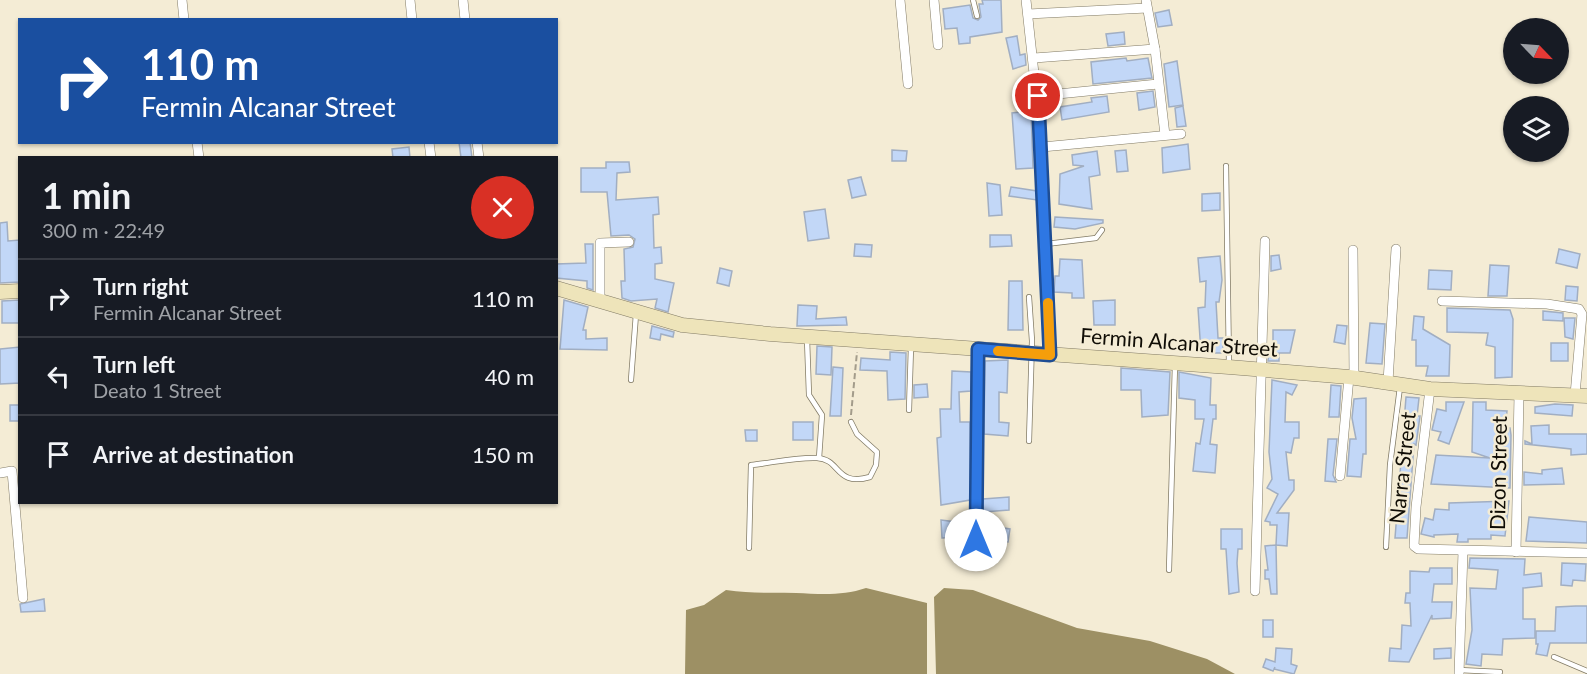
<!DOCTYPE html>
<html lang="en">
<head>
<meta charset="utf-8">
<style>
	:root { --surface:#171b24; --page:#20242c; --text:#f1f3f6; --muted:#9ea1a6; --line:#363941 }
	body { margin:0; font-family:Lato,sans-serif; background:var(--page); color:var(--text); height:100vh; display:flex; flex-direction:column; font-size:22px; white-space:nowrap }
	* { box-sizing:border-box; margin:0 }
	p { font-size:20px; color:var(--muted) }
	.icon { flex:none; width:33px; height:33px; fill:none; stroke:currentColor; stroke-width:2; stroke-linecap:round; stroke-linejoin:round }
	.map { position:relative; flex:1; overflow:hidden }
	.panel { position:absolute; left:18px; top:156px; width:540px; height:348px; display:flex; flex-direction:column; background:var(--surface); border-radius:0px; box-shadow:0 2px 4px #0004 }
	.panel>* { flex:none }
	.banner { position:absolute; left:18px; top:18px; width:540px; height:126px; border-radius:0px; box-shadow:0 2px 4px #0004; background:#1a4fa0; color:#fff; overflow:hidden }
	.needle { width:39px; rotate:115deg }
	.buttons { position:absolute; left:1503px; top:18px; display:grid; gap:12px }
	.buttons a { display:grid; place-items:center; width:66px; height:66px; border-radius:50%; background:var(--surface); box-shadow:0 2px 4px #0004; font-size:30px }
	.pin { position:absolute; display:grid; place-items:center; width:51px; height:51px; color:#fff; margin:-26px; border:3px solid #fff; border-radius:50%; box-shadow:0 2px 6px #0007 }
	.me { position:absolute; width:66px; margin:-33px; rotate:0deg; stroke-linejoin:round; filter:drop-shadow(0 0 4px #0008) }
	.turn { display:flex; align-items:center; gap:21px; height:126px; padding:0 24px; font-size:27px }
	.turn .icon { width:78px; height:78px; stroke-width:2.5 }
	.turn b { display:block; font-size:42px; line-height:51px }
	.round { display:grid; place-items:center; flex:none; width:63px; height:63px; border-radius:32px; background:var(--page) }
	.summary { display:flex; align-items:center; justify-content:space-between; height:102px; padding:0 24px }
	h1 { font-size:36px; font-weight:700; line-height:45px }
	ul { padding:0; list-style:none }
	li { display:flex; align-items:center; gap:18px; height:78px; padding:0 24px; border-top:2px solid var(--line) }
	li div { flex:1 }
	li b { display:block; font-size:22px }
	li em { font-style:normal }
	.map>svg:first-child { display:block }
	.water { fill:#9d9064 }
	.building { fill:#c2d7f7; stroke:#a1aec2; stroke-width:1.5 }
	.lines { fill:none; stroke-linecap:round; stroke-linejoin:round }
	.service-casing { stroke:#827b66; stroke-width:6 }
	.minor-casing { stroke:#827b66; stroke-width:10 }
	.secondary-casing { stroke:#827b66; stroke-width:15 }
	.path { stroke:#a39c8b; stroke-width:2; stroke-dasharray:6 3; stroke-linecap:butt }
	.service { stroke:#fff; stroke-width:4.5 }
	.minor { stroke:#fff; stroke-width:9 }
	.secondary { stroke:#eee4ba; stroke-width:14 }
	.route-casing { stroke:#1e4d94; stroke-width:15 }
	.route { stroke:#2e77e3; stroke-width:10 }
	.slow { stroke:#f59e0b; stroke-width:10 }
	.labels { text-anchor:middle; stroke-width:5; stroke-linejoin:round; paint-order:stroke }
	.street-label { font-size:21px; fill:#0f0c05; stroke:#f4ecd5 }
</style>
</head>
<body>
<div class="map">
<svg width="1587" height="674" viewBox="0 0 1587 674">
	<rect width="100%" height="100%" fill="#f4ecd5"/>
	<g class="water">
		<path d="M866 588 927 603V674H685L686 610 704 605 726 590C751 594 772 592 796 593 820 594 843 596 866 588Z"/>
		<polygon points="944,588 973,590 1077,628 1150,641 1207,659 1235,674 936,674 934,597"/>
	</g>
	<g class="building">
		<polygon points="982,0 1001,0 1002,32 970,37 970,43 959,44 957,28 945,29 943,9 970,5 973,18 978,20 981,17 979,4 983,4"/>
		<polygon points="1169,10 1172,25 1158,27 1155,13"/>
		<polygon points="1124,32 1125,44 1108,46 1106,34"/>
		<polygon points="1017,36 1020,55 1025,54 1026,65 1013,69 1006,38"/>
		<polygon points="1126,58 1127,61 1148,58 1152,78 1093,84 1091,62"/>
		<polygon points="1177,61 1183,105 1169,107 1164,64"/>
		<polygon points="1153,91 1155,107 1139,110 1137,93"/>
		<polygon points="1107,96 1109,112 1062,120 1060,107 1092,102 1091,98"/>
		<polygon points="1183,106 1186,126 1177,127 1175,108"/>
		<polygon points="1031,111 1033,168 1016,169 1012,113"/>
		<polygon points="459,142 470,142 472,158 461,158"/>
		<polygon points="1188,144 1190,169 1163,173 1162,148"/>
		<polygon points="409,147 410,158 393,158 392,149"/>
		<polygon points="892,150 907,151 906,161 892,161"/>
		<polygon points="1126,150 1128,171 1117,172 1115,151"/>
		<polygon points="1097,151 1100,175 1089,177 1092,209 1059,204 1060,174 1084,166 1073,165 1072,155"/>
		<polygon points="606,162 629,162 630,172 617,173 616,200 658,197 659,214 653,215 654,248 661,247 662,263 655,264 655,279 674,283 668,312 655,308 657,299 631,301 622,298 621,281 625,281 624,249 633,247 635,239 629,235 611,236 607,192 581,192 581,168 606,168"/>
		<polygon points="861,177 866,195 852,198 848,180"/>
		<polygon points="987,183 1000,185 1002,215 989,216"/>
		<polygon points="1011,187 1037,191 1037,200 1009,196"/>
		<polygon points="1220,193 1220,210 1202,211 1202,194"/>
		<polygon points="825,209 829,238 808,241 804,212"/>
		<polygon points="1055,217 1103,220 1103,223 1075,229 1054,227"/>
		<polygon points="7,222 8,241 20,240 20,282 0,283 0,223"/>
		<polygon points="990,235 1011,235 1012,246 990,247"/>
		<polygon points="585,244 593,244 593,290 587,288 587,281 556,278 556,264 586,263"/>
		<polygon points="855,244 872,245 871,257 854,256"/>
		<polygon points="1559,249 1580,254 1577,268 1556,263"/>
		<polygon points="1279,255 1281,269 1271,271 1271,256"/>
		<polygon points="1220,256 1222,280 1219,302 1216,302 1218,338 1223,338 1223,353 1201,353 1198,308 1205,307 1206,281 1200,282 1198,258"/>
		<polygon points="1060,259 1082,260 1084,298 1072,298 1072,293 1054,292 1055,276 1059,276"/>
		<polygon points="1490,265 1509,266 1507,296 1488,296"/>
		<polygon points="720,268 732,271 729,286 717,283"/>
		<polygon points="1429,270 1452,271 1451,290 1428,289"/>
		<polygon points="1009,281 1022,281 1023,330 1008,330"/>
		<polygon points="1566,286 1578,287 1577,301 1565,300"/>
		<polygon points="20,300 20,323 2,323 2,301"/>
		<polygon points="564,300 588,307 583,330 586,330 586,339 607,338 607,350 560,349"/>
		<polygon points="1115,300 1115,325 1094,325 1093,301"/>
		<polygon points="798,305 817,306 816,319 846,317 847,325 797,326"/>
		<polygon points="1447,308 1510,310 1513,319 1512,377 1495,378 1495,347 1486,345 1488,333 1447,332"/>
		<polygon points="1543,311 1563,313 1563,321 1543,320"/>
		<polygon points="1414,316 1424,317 1423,329 1450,345 1449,376 1426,376 1428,366 1416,366 1416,340 1412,340"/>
		<polygon points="1564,318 1575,318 1573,339 1565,337"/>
		<polygon points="1370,323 1385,324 1382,364 1366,363"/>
		<polygon points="1337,325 1347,326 1345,344 1334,342"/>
		<polygon points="652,326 674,332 673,337 661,334 660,340 650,338"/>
		<polygon points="1273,330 1295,330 1290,353 1279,353 1279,361 1268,361 1269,350 1273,350"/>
		<rect x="1551" y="343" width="17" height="18"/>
		<polygon points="817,346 832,347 831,375 816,374"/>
		<polygon points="20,347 20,383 0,384 0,349"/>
		<polygon points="890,352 906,353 905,399 888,400 887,371 860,370 861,358 890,360"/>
		<polygon points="1008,360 1007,393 999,392 999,422 1009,423 1008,436 984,434 985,361"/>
		<polygon points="833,367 843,368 841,416 830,416"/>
		<polygon points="1121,368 1170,372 1168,415 1142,417 1141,390 1121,390"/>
		<polygon points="952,371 971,372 971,391 959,392 960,422 970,422 970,500 941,505 937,438 941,437 940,409 951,409"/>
		<polygon points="1179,372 1211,378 1210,405 1216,405 1216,419 1213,419 1210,444 1217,445 1215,473 1193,471 1196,443 1200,444 1204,419 1195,419 1195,400 1179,398"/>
		<polygon points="1272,380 1297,385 1292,395 1286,392 1285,422 1299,422 1299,438 1294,438 1291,453 1286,452 1289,480 1294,480 1294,490 1277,513 1289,513 1287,546 1276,545 1277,525 1270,525 1270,522 1265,521 1278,494 1267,488 1272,479 1269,452"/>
		<polygon points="927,384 928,397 914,398 914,385"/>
		<polygon points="1331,385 1341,386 1339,417 1329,417"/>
		<polygon points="1406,397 1419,398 1417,416 1420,416 1416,445 1414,444 1407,538 1395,538"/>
		<polygon points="1366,398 1366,454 1363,454 1361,477 1347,476 1350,439 1356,439 1352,418 1354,399"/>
		<polygon points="1446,402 1464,402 1449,444 1438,440 1441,432 1432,430 1437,409 1446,411"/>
		<polygon points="1473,402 1486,402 1486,410 1507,411 1505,428 1510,428 1511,435 1510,488 1431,484 1436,455 1490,458 1472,452"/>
		<polygon points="1555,404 1573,405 1572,416 1535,413 1535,407"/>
		<rect x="10" y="405" width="10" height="16"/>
		<rect x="793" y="422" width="20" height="18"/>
		<polygon points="1549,425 1549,434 1587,434 1587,454 1571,455 1571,449 1525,444 1525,441 1532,444 1531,426"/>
		<polygon points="745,430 757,430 757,441 746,441"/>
		<polygon points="1328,439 1337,439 1333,475 1336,482 1325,481"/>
		<polygon points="1562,468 1564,484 1524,485 1524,472 1542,474 1542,470"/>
		<polygon points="1009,497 1009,510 983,512 983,499"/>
		<polygon points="1509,501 1505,536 1491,535 1491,539 1468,539 1468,542 1457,542 1458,534 1434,535 1434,537 1421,534 1425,518 1433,520 1435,509 1449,510 1449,503"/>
		<polygon points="1529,517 1587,522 1587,543 1526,541"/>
		<polygon points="941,520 964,523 965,537 942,538"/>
		<polygon points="984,525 1010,529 1008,542 983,539"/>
		<polygon points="1221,529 1242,529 1242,549 1238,549 1237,563 1239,592 1229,594 1226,549 1221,549"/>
		<polygon points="1276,545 1277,594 1271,594 1269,579 1265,579 1265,570 1268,570 1265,546"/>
		<polygon points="1470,558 1525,559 1524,575 1541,573 1542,586 1523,588 1523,619 1535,619 1535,638 1503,639 1502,655 1482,654 1481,666 1466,664 1472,630 1470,588 1496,589 1498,570 1469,568"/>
		<polygon points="1562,563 1586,564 1585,581 1573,580 1572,586 1561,585"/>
		<polygon points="1430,568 1452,568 1452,584 1434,584 1432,602 1452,602 1451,618 1432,619 1432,615 1409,662 1389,661 1390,648 1401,649 1402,625 1411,626 1410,603 1405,603 1406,593 1410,593 1410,571 1429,572"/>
		<polygon points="44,599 45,611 21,612 20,604"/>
		<polygon points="1576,606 1587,606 1587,643 1550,643 1547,656 1536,654 1538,644 1536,644 1536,631 1555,631 1556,607"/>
		<rect x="1263" y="620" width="10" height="17"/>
		<polygon points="1276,648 1292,649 1291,664 1297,666 1294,674 1274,669 1275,667 1273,671 1263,667 1266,659 1275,662"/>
		<polygon points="1451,648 1451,658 1434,659 1434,649"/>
	</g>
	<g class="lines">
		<g class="service-casing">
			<g id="service">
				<polyline points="973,0 977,16"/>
				<polyline points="1226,166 1229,364"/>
				<polyline points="1046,244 1096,238 1102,230"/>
				<polyline points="1029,297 1032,341 1029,441"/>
				<polyline points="807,339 809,395 822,415 819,458"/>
				<polyline points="631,380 636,314"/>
				<polyline points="909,410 911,347"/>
				<polyline points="1386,547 1390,465 1400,387"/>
				<path d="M749 548 751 465C772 463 795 457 817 458 841 459 835 487 870 477L876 465 877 452 857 434 851 422"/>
				<polyline points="1169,570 1175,365"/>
				<polyline points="1554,657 1587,671"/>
				<polyline points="1459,670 1500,672"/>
			</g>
		</g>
		<g class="minor-casing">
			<g id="minor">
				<polyline points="182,0 184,20"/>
				<polyline points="410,0 412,20"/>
				<polyline points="463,0 465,20"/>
				<polyline points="900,0 908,84"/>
				<polyline points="934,0 938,45"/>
				<polyline points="1026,0 1042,147 1050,355"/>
				<polyline points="1146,0 1155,49 1165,135"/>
				<polyline points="1028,14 1147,8"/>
				<polyline points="1034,58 1155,49"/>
				<polyline points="1038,96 1158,84"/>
				<polyline points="197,142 199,158"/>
				<polyline points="429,142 431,158"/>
				<polyline points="477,142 479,158"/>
				<polyline points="1042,147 1181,134"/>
				<polyline points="1353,250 1354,378"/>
				<polyline points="1442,301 1547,304 1579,309 1582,314 1575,395"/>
				<polyline points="600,302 600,243 629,242"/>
				<polyline points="1388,382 1396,249"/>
				<polyline points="1430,389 1416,507 1414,546 1418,549 1587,553"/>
				<polyline points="0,473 12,471 23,598"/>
				<polyline points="1340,476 1349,377"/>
				<polyline points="976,540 978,349"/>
				<polyline points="1516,552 1519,394"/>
				<polyline points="1255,591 1265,241"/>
				<polyline points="1459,674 1463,551"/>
			</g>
		</g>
		<g class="secondary-casing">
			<g id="secondary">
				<polyline points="556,288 682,325 770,334 1229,367 1349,377 1430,389 1587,396"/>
				<polyline points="0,292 20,291"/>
			</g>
		</g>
		<polyline class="path" points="851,415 857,352"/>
		<use href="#service" class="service"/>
		<use href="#minor" class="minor"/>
		<use href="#secondary" class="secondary"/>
	</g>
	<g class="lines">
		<g class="route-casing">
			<polyline id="route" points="976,540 978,349 1050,355 1038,96"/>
		</g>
		<use href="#route" class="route"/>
		<polyline class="slow" points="998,351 1050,355 1048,303"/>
	</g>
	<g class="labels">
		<g class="street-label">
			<text transform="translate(1179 343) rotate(4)" y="7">Fermin Alcanar Street</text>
			<text transform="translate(1403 468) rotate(-84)" y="7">Narra Street</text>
			<text transform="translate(1499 473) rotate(-89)" y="7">Dizon Street</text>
		</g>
	</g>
</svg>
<div class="buttons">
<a><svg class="needle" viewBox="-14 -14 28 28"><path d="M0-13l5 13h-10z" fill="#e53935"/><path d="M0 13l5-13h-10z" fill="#9ea1a6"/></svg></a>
<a><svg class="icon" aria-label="layers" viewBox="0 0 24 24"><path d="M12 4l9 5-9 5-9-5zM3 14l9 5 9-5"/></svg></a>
</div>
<div class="pin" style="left:1038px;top:96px;background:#d93025"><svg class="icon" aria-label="arrive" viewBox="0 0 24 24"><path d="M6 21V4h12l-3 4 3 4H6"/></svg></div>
<svg class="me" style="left:976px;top:540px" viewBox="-20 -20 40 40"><circle r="19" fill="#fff"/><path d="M0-13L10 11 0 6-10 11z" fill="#2e77e3"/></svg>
<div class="banner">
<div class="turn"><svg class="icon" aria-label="right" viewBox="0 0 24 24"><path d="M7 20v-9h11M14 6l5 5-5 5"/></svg><div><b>110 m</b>Fermin Alcanar Street</div></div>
</div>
<section class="panel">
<div class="summary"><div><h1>1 min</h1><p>300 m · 22:49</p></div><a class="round" style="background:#d93025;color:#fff"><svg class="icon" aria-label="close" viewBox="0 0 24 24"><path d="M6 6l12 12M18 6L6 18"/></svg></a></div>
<ul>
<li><svg class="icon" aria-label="right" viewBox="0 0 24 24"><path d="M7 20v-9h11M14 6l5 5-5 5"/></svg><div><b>Turn right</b><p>Fermin Alcanar Street</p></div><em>110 m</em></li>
<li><svg class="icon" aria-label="left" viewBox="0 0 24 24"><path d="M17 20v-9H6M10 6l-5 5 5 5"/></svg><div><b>Turn left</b><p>Deato 1 Street</p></div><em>40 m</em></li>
<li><svg class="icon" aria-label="arrive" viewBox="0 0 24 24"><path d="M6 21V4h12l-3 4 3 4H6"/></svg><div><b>Arrive at destination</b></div><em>150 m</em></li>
</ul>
</section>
</div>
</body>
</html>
